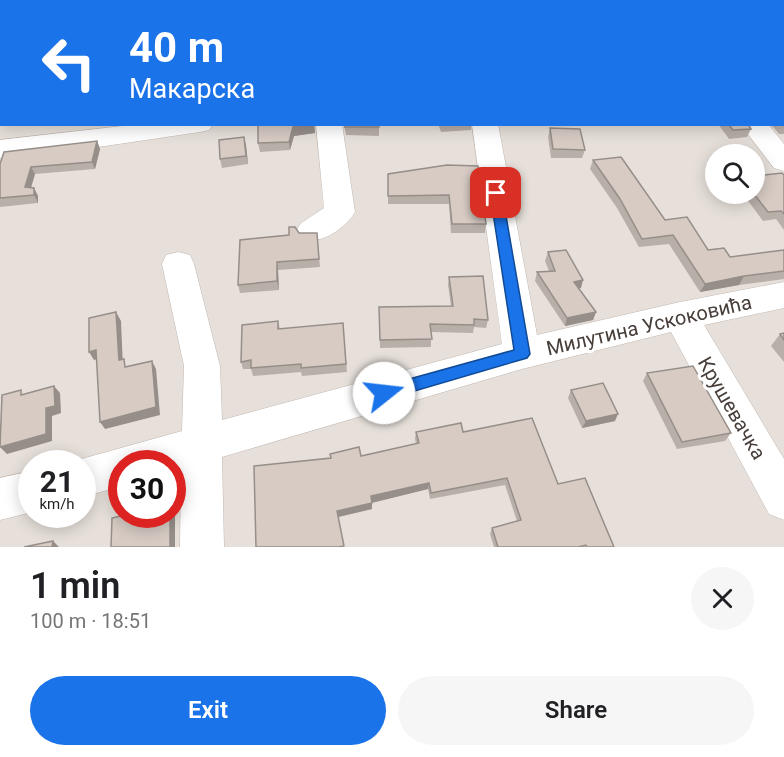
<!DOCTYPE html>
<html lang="en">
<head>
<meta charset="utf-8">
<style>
	:root { --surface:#fff; --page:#f6f6f6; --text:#202124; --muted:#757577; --accent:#1a73e8 }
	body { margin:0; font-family:Roboto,sans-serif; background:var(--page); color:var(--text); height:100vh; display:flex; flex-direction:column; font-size:22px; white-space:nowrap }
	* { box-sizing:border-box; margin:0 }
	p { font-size:20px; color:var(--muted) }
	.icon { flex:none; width:33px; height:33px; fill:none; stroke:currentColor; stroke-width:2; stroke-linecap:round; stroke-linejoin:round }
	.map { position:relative; height:547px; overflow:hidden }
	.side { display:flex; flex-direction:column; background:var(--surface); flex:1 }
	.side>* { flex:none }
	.banner { position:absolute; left:0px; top:0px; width:784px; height:126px; box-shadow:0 3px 15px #0003; background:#1a73e8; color:#fff; overflow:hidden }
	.fabs { position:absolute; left:705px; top:144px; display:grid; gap:12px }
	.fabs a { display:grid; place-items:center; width:60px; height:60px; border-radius:50%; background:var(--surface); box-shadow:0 3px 15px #0003; font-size:30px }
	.speed { position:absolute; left:18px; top:450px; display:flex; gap:12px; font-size:30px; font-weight:700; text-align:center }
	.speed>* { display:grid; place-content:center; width:78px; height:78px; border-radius:50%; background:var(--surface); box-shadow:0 3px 15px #0003; line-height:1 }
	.speed small { font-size:15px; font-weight:400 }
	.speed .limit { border:9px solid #d22; background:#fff; color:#111 }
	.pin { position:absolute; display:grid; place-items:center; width:51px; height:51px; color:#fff; margin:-26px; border-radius:12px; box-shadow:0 3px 9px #0006 }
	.me { position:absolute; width:66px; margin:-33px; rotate:74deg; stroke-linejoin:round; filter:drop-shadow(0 0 4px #0008) }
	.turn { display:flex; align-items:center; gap:21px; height:126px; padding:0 30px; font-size:27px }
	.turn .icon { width:78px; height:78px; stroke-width:2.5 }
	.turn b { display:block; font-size:42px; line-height:51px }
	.round { display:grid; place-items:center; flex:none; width:63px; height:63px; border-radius:32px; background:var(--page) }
	.head { display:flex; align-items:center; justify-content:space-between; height:102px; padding:0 30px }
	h1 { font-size:36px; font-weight:600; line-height:45px }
	.cta { display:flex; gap:12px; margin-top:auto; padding:12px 30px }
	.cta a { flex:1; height:69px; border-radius:36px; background:var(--accent); color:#fff; font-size:24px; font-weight:600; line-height:69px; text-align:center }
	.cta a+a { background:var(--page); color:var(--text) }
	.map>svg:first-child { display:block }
	.residential { fill:#e7e0da; fill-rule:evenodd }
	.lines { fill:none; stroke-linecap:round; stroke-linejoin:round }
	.minor-casing { stroke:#c1b7b1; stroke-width:1 }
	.minor { fill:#fff; fill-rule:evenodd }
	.wall { fill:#b9afa9 }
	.shaded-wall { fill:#968e89 }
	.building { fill:#d7cbc4; stroke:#968e89; stroke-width:1.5 }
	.route { fill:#1a73e8; stroke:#114b97; stroke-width:1.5 }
	.labels { text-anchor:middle; stroke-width:6; stroke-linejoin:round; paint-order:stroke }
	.street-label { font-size:20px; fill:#473e39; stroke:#fff }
</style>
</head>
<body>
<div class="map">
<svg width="784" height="547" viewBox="0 0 784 547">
	<rect width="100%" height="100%" fill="#f4efeb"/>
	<path class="residential" d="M0 0H784V547H0ZM2 2H783V124H2ZM716 154H754V194H716ZM32 464H82V514H32ZM122 464H172V514H122Z"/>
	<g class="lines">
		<g class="minor-casing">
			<g id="minor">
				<polygon points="344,0 370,0 343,2"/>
				<polygon points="648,0 670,0 670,2 649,2"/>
				<rect x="783" y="36" width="1" height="14"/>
				<polygon points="140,124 213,124 209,130 200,132 105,146 0,158 0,140"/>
				<path d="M316 124H342L355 212C345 229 321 245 301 239L296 231 301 223 324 208Z"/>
				<polygon points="472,124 498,124 537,335 680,302 784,282 784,308 704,325 784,459 784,520 769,514 671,332 522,369 222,457 224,547 180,547 181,469 172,472 172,464 122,464 122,486 82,497 82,464 67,463 182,431 184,366 162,264 166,255 178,252 190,255 194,264 220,366 222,420 502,344"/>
				<polygon points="740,124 768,124 784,144 784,171 774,168"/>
				<polygon points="32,471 32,512 0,520 0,478"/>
			</g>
		</g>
		<use href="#minor" class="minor"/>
	</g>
	<g class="wall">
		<rect x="0" y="5" width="2" height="39"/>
		<polygon points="784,50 784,134 779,134 771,124 783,124"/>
		<polygon points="314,124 315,133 294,136 290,150 260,152 258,143"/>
		<polygon points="344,124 379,124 379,136 346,135"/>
		<polygon points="438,124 471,124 471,130 441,132"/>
		<polygon points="718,124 748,124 751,129 747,137 729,139"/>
		<polygon points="550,128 585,150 582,158 551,158 548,137"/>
		<polygon points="97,141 100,149 95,169 35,174 31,188 34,188 38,196 38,203 0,207 0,164"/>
		<polygon points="246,145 248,164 222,168 220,159"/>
		<polygon points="593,160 665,220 708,250 730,257 784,250 784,279 739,285 700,292 669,244 639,247 617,208 590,169"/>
		<polygon points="447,165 486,224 485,233 451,233 449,204 388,204 388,174"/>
		<polygon points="784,175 784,230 776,219 763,221 743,194 754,194"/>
		<polygon points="299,233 317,233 320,267 278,270 279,290 240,293 238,285 289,235"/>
		<polygon points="548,252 581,288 579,288 596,312 593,320 565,326 535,281 537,272 549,271 545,261"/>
		<polygon points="449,277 488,320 486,328 474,327 473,333 431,332 431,347 380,348 379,307 451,306 448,285"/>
		<polygon points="278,321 280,329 343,323 347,372 302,376 301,372 253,376 251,369 243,369 241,362"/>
		<polygon points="784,333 784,362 771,346 780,334"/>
		<polygon points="647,373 731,433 725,441 677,449 643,381"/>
		<polygon points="571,390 615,421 582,428 568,398"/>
		<polygon points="416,432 463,432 558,484 614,547 494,547 490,534 492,528 517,521 505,485 430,499 428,489 372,503 372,509 338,517 361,456 416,444 415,439"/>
	</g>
	<g class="shaded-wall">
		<polygon points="314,124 315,133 294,136 290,150 289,142 293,127"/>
		<polygon points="244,137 246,145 248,164 246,156"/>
		<polygon points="97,141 100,149 95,169 92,162"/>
		<polygon points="31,167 35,174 29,194 25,187"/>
		<polygon points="34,188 38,196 38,203 34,195"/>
		<polygon points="277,262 278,270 279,290 277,281"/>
		<polygon points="744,276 739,285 700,292 705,284"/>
		<polygon points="583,280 581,288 572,290 574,282"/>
		<polygon points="116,312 121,321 123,368 119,360"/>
		<polygon points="596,312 593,320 565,326 567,318"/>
		<polygon points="96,350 101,358 94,360 89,352"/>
		<polygon points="152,361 156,369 160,415 105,429 100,422"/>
		<polygon points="54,386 60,393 61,413 52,416 52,441 7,454 0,447 46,408"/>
		<polygon points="618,414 615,421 582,428 586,421"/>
		<polygon points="429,483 428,489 371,503 371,496"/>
		<polygon points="372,503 372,509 338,517 337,511"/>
		<polygon points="172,510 175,513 175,547 170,547 170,514 172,514"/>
		<polygon points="53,541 59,547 52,547"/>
	</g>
	<g class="building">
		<rect x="90" y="0" width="32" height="2"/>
		<polygon points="406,0 439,0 440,2 407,2"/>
		<polygon points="616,0 654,0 655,2 617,2"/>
		<polygon points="698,0 734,0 735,2 699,2"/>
		<rect x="0" y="5" width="2" height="31"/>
		<polygon points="783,50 784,50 784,126 782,124 783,124"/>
		<polygon points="258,124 313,124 293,127 289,142 258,143"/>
		<rect x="345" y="124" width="34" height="3"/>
		<polygon points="728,124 748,124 751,129 733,130"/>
		<polygon points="550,128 580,129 585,150 553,149"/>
		<polygon points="244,137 246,156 220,159 219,140"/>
		<polygon points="97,141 92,162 31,167 25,187 34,188 34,195 0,198 0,164 4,152"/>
		<polygon points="621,157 665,220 687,217 708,250 724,248 730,257 784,250 784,271 744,276 705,284 673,235 642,239 620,199 593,160"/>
		<polygon points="447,165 478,166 486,224 452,224 449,195 388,196 388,174"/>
		<polygon points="782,173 784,175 784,214 781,211 768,212 754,194 754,176"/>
		<polygon points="289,227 295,227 299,233 317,233 319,259 277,262 277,281 238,285 240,240 289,235"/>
		<polygon points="566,250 583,280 574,282 596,312 567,318 537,272 555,271 548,252"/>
		<polygon points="483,276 488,320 474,319 474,325 430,324 432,339 380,340 379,307 453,306 449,277"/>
		<polygon points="116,312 119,360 124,359 125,367 152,361 156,407 100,422 96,350 89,352 89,318"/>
		<polygon points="278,321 278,329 343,323 346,364 301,368 301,364 251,368 251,360 241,362 242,325"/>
		<polygon points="784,333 784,340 780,334"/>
		<polygon points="693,366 731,433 682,442 647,373"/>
		<polygon points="603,383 618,414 586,421 571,390"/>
		<polygon points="54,386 55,406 46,408 46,434 0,447 2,395 21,390 21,395"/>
		<polygon points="532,418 558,484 585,478 614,547 587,547 586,545 578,547 498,547 492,528 521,520 507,478 431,493 429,483 371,496 372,503 337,511 344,546 338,547 256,547 254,466 331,458 330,454 359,447 361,456 419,443 416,432 461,423 463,432"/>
		<polygon points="129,514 170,514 170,547 111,547 112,518"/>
		<polygon points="53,541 52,547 24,547"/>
	</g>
	<polygon class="route" points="496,189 502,193 530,354 527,358 384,400 379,398 377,393 379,388 384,386 514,350 490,193"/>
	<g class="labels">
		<g class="street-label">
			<text transform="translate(649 325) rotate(-13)" y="7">Милутина Ускоковића</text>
			<text transform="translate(732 408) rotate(60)" y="7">Крушевачка</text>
		</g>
	</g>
</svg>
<div class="fabs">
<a><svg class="icon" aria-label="search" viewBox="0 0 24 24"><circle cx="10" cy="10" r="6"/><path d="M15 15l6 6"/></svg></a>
</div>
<div class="speed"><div>21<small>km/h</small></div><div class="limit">30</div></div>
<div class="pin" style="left:496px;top:193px;background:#d93025"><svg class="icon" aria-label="arrive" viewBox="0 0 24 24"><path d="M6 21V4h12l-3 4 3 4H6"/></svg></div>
<svg class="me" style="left:384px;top:393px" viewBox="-20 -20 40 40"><circle r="19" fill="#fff"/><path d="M0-13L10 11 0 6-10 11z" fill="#1a73e8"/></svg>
<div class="banner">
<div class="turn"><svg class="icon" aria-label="left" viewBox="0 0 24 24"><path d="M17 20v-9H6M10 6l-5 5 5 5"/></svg><div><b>40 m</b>Макарска</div></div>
</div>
</div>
<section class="side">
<div class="head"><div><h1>1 min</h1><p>100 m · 18:51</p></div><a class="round"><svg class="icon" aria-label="close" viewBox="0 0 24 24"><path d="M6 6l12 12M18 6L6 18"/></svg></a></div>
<div class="cta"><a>Exit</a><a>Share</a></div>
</section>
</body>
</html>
